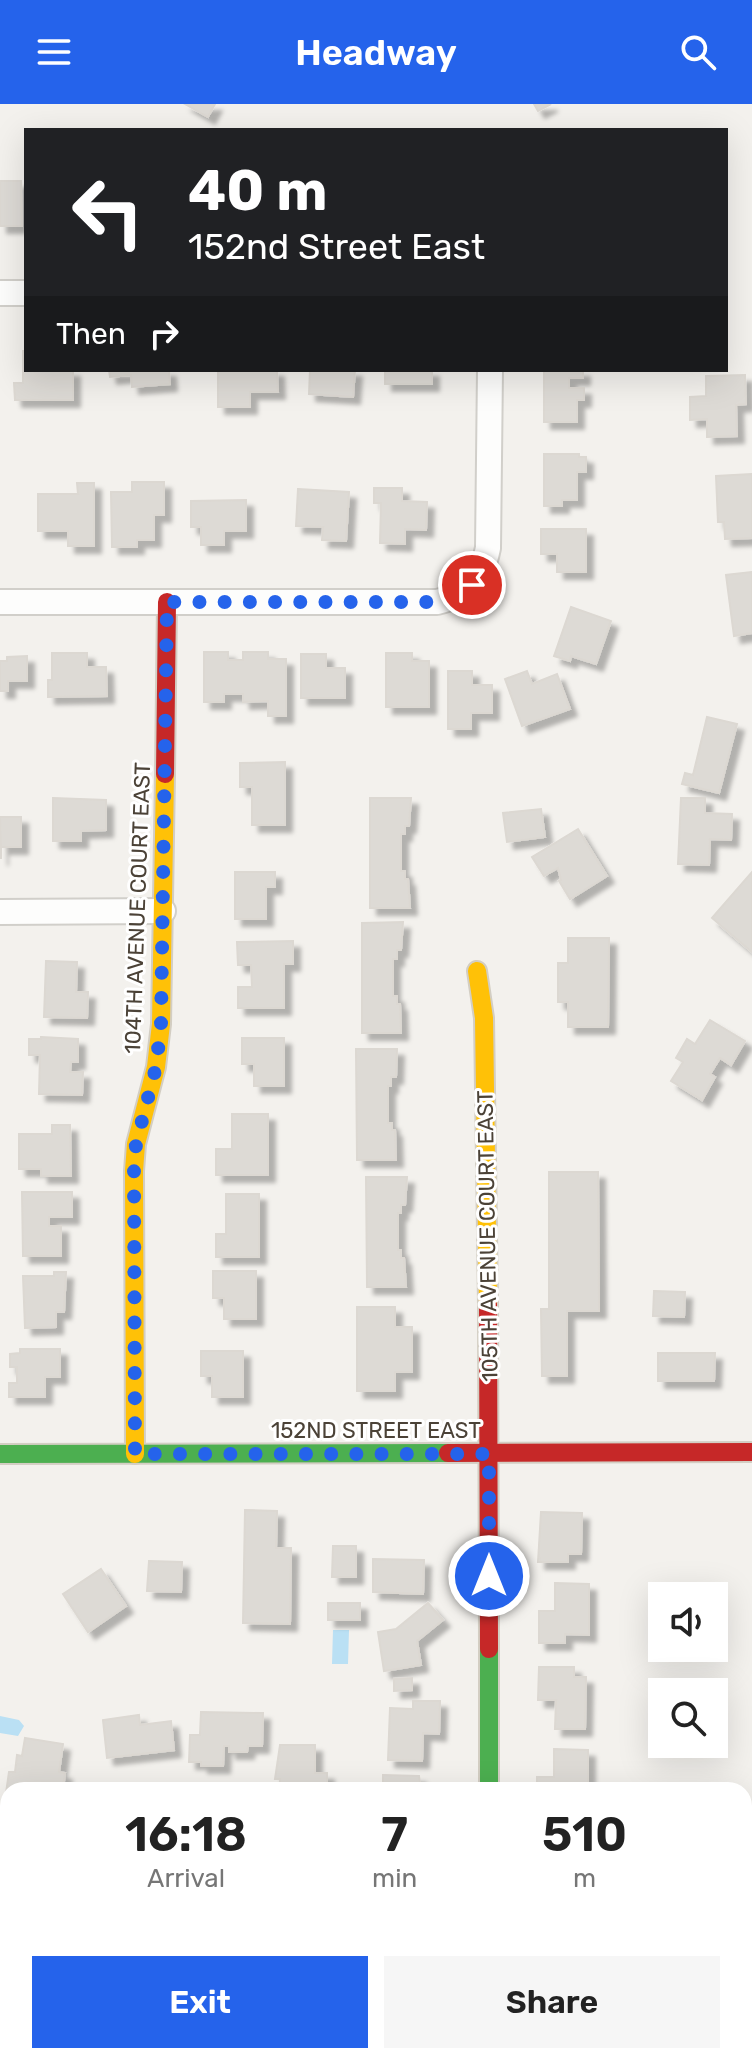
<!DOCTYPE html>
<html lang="en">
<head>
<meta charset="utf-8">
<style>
	:root { --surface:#fff; --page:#f6f6f6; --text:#222; --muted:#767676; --accent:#2563eb }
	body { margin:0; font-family:Rubik,sans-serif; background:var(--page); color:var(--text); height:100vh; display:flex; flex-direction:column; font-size:30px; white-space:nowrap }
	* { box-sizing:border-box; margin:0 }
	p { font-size:26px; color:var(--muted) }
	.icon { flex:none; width:44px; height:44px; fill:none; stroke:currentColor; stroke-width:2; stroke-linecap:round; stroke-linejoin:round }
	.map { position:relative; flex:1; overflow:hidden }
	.side { position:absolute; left:0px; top:1678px; width:752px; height:282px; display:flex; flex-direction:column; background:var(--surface); border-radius:24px 24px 0 0; box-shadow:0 8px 32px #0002 }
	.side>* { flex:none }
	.banner { position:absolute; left:24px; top:24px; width:704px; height:244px; border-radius:0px; box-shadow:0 8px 32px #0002; background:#202124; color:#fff; overflow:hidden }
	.controls { position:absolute; left:648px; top:1478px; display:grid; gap:16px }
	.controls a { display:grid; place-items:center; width:80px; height:80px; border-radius:0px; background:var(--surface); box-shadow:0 8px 32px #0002; font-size:40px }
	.pin { position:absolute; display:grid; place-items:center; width:68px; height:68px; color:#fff; margin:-34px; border:4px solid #fff; border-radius:50%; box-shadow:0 2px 8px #0007 }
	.me { position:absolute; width:88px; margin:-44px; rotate:0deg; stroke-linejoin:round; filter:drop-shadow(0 0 6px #0008) }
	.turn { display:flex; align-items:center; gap:28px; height:168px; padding:0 32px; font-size:36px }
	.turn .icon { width:104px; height:104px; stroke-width:2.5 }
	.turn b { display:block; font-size:56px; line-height:68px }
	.then { display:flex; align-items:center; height:76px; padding:0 32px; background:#0003; gap:16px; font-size:30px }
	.eta { display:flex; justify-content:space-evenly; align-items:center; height:136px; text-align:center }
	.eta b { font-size:48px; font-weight:600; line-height:56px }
	.cta { display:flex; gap:16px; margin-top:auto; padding:16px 32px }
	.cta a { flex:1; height:92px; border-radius:0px; background:var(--accent); color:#fff; font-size:32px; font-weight:600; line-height:92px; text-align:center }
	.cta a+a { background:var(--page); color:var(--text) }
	header { display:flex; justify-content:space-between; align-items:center; height:104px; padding:0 32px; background:var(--accent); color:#fff; font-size:36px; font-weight:600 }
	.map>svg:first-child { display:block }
	.water { fill:#bae0f4 }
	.building { fill:#dddad5; stroke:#dcd8d2; stroke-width:2; filter:url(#shadow) }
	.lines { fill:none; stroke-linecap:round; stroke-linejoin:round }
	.street-casing { stroke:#d1cfca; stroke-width:28 }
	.fast-casing { stroke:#d3cec3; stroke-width:22 }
	.slow-casing { stroke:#d3cec3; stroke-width:22 }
	.jam-casing { stroke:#d3cec3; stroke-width:22 }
	.street { stroke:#fdfdfc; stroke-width:24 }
	.fast { stroke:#4caf50; stroke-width:18 }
	.slow { stroke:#ffc107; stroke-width:18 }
	.jam { stroke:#c62828; stroke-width:18 }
	.route { stroke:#2563eb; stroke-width:14; stroke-dasharray:0 25.2 }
	.labels { text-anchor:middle; stroke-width:6; stroke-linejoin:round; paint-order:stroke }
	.street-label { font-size:22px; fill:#4b4237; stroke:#fff }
</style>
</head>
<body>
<header><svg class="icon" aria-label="menu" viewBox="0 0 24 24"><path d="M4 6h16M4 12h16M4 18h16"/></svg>Headway<svg class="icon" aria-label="search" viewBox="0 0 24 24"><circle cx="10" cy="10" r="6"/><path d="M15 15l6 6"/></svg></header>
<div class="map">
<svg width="752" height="1959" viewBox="0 0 752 1959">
	<defs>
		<filter id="shadow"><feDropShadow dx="7" dy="7" stdDeviation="2" flood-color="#0004"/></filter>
	</defs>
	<rect width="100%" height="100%" fill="#f3f1ed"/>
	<g class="water">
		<polygon points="333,1526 349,1526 348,1560 332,1560"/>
		<polygon points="0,1612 19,1616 24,1622 18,1632 0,1629"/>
	</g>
	<g class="building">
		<polygon points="185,0 215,0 208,13"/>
		<polygon points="534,0 551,0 538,7"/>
		<polygon points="0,77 21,77 22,122 0,122"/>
		<polygon points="23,247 26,247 26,266 73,266 73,296 15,296 14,279 23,279"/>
		<polygon points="109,266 169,266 170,280 132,283 131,271 110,273"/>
		<polygon points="218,266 277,266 278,288 250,288 250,303 218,303"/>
		<polygon points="310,266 355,266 353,293 309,290"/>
		<rect x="385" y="266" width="47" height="14"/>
		<polygon points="544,266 583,266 583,274 569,274 569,284 584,284 584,296 577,296 577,318 544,318"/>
		<polygon points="745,271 746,300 736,301 737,332 707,333 707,315 690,316 690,293 706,292 706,272"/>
		<polygon points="544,350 579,350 579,353 586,353 586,368 577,368 577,396 562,396 562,402 544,402"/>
		<polygon points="752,370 752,434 725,435 724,418 718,418 716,372"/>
		<polygon points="132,378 164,378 164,411 154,411 154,436 137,436 137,443 112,443 111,388 132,388"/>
		<polygon points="77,379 94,379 94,442 68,442 68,427 38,427 38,390 78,390"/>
		<polygon points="374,384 402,384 402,397 427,398 426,426 405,425 405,440 380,439 381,399 374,399"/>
		<polygon points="298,385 349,388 346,437 322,436 323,423 296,422"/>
		<polygon points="246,396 246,427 224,427 224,441 201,441 201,423 191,423 191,397"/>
		<polygon points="541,425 586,425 586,468 557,468 557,450 541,450"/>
		<polygon points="752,468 752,529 734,532 726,471"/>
		<polygon points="571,503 611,517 596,560 571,552 570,557 554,552"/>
		<polygon points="204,548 228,548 228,556 243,556 243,548 268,548 268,555 286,555 286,612 268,612 268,597 243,598 243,590 224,590 224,598 204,598"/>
		<polygon points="52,549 87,549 87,563 106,563 107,592 48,593 48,576 52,576"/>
		<polygon points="386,549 412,549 412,557 429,557 429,603 386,603"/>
		<polygon points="301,550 326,550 326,564 345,564 345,594 301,594"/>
		<polygon points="27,552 27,577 8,577 8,587 0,587 0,557 7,557 7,553"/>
		<polygon points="448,567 472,567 472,581 492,581 492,609 471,609 471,625 448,625"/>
		<polygon points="527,567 532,580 557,570 570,605 522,622 505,575"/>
		<polygon points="707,613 737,620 719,689 682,680 685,669 693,671"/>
		<polygon points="285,658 285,721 252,721 252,683 240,683 240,659"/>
		<polygon points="53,694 106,696 106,726 81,727 81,737 53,737"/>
		<polygon points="370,694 411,694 409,722 405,722 405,730 401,730 401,767 405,767 405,775 408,775 410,804 370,804"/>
		<polygon points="681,694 705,694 705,709 732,710 731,736 710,735 709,761 678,760"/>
		<polygon points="541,705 545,733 507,738 503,709"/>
		<polygon points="0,713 21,713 21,743 1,743 1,755"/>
		<polygon points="578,725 607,772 570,795 559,777 561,776 558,764 544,772 532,753"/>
		<polygon points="235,768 275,768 275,783 266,783 266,815 235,815"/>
		<polygon points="752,768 752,848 712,814"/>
		<polygon points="403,818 401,846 397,846 397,855 393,855 393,892 397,892 397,900 400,900 401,929 362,929 362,819"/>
		<polygon points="568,834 609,834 608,923 568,923 568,898 558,898 558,859 568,859"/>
		<polygon points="293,837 293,860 284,860 284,904 238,904 238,883 252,883 251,861 238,861 237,838"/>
		<polygon points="46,857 77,858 76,888 88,888 87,914 44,913"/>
		<polygon points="710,916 745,937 731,961 720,954 710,970 715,973 702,996 671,977 683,958 676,954 687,935 695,940"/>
		<polygon points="41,933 78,935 78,958 71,958 70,968 83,968 82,991 39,990 40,951 29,951 29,935 41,935"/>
		<polygon points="242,934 284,934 284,982 254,982 254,960 242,960"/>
		<polygon points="356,945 397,945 396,973 391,973 391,982 388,982 388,1019 392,1019 392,1026 395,1026 396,1056 357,1056"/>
		<polygon points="232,1010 268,1010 268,1071 216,1071 216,1045 232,1045"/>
		<polygon points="52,1021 70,1021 71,1072 41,1072 41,1065 19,1065 19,1030 52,1030"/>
		<polygon points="549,1068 598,1068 599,1207 567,1207 567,1272 542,1272 541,1205 549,1205"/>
		<polygon points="366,1073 407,1073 405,1101 401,1101 401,1109 398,1109 398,1146 401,1146 401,1154 404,1154 406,1183 367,1183"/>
		<polygon points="22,1088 72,1088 72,1113 49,1113 49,1122 61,1122 61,1152 23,1152"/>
		<polygon points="226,1090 259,1090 259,1153 216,1153 216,1130 226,1130"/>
		<polygon points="213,1167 256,1167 256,1215 224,1215 224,1194 213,1194"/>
		<polygon points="54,1168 66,1168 64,1208 56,1208 56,1223 25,1224 23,1172 54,1172"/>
		<polygon points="654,1187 685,1188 684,1213 653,1212"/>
		<polygon points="357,1203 395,1203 395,1223 412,1223 412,1268 395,1268 395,1287 357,1287"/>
		<polygon points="20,1245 60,1245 60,1273 45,1273 45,1293 9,1293 9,1279 17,1279 17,1263 10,1263 10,1250 20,1249"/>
		<polygon points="201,1247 243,1247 243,1293 212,1293 212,1272 201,1272"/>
		<polygon points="658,1249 715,1249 714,1277 658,1277"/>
		<polygon points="245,1406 277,1407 276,1444 291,1444 290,1520 243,1519"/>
		<polygon points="541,1408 582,1409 581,1450 568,1450 568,1458 538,1458"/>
		<polygon points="333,1442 356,1442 356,1473 332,1473"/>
		<polygon points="373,1455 424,1456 423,1490 373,1488"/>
		<polygon points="149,1457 182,1458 181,1488 147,1487"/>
		<polygon points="101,1465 126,1502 88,1528 63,1490"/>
		<polygon points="555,1479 589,1480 589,1531 565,1530 565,1539 539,1539 539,1507 555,1507"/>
		<rect x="328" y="1499" width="32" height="17"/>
		<polygon points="428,1499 443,1516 417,1537 421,1561 384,1567 378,1528 396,1525"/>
		<polygon points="539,1563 574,1563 574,1573 586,1573 585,1625 555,1625 556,1596 538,1596"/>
		<polygon points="412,1574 412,1586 394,1587 394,1575"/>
		<polygon points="413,1597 440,1597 439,1630 423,1629 422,1657 388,1656 390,1604 413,1605"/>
		<polygon points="201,1608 263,1609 262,1642 248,1642 247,1648 229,1648 229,1642 224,1642 223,1662 201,1662 201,1658 189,1658 190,1631 200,1631"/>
		<polygon points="139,1611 140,1621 171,1617 174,1646 107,1654 103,1616"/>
		<polygon points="25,1634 63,1640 59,1668 65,1669 63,1686 8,1686 8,1696 5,1696 9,1668 15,1668 17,1651 22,1652"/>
		<polygon points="280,1641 315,1641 315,1669 327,1669 327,1686 258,1686 258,1681 280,1681 280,1675 275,1675"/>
		<polygon points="554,1645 588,1646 588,1686 537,1686 537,1673 554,1673"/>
		<polygon points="383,1671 419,1672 421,1686 383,1686"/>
		<polygon points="113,1952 152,1952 165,1959 109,1959"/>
		<rect x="198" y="1952" width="60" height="7"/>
		<polygon points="459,1952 518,1952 517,1959 459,1959"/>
		<polygon points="571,1952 596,1952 591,1959 581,1959"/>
	</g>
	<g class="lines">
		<g class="street-casing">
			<g id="street">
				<polyline points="0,189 26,189"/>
				<path d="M0 498H437C470 490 481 478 488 444L490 266"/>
				<polyline points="0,808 163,807"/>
			</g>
		</g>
		<g class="fast-casing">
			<g id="fast">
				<polyline points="0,1350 448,1349"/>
				<polyline points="489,1686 489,1545"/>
			</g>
		</g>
		<g class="slow-casing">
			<g id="slow">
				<polyline points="477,867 484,914 488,1200"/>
				<polyline points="135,1350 134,1067 136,1040 156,963 161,920 165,670"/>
			</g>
		</g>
		<g class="jam-casing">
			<g id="jam">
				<polyline points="165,670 167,498"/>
				<polyline points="488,1200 489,1545"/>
				<polyline points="448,1349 752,1348"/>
			</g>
		</g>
		<use href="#street" class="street"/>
		<use href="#fast" class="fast"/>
		<use href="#slow" class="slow"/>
		<use href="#jam" class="jam"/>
	</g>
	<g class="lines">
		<polyline class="route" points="472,481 454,494 437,498 167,498 161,920 156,963 136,1040 134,1067 135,1350 489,1350 489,1472"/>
	</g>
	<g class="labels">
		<g class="street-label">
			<text transform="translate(137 804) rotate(-88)" y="8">104TH AVENUE COURT EAST</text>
			<text transform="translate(487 1132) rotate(-91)" y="8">105TH AVENUE COURT EAST</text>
			<text x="376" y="1334">152ND STREET EAST</text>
		</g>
	</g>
</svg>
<div class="controls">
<a><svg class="icon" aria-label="sound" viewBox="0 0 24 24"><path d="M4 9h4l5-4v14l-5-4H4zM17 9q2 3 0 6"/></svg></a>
<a><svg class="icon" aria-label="search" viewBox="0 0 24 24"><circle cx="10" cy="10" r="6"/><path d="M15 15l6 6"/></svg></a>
</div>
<div class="pin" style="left:472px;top:481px;background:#d93025"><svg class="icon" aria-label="arrive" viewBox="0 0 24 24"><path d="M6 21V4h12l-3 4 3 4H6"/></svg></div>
<svg class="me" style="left:489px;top:1472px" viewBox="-20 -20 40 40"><circle r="17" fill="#2563eb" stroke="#fff" stroke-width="3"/><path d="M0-11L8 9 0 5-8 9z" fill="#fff"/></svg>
<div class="banner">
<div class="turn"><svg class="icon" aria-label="left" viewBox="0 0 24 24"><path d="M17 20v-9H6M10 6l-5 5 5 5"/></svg><div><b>40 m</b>152nd Street East</div></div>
<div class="then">Then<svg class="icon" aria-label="right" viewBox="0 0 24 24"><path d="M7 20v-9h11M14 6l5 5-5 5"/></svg></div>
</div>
<section class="side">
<div class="eta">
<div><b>16:18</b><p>Arrival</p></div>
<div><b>7</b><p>min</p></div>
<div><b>510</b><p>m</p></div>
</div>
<div class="cta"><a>Exit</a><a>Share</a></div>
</section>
</div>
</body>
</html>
